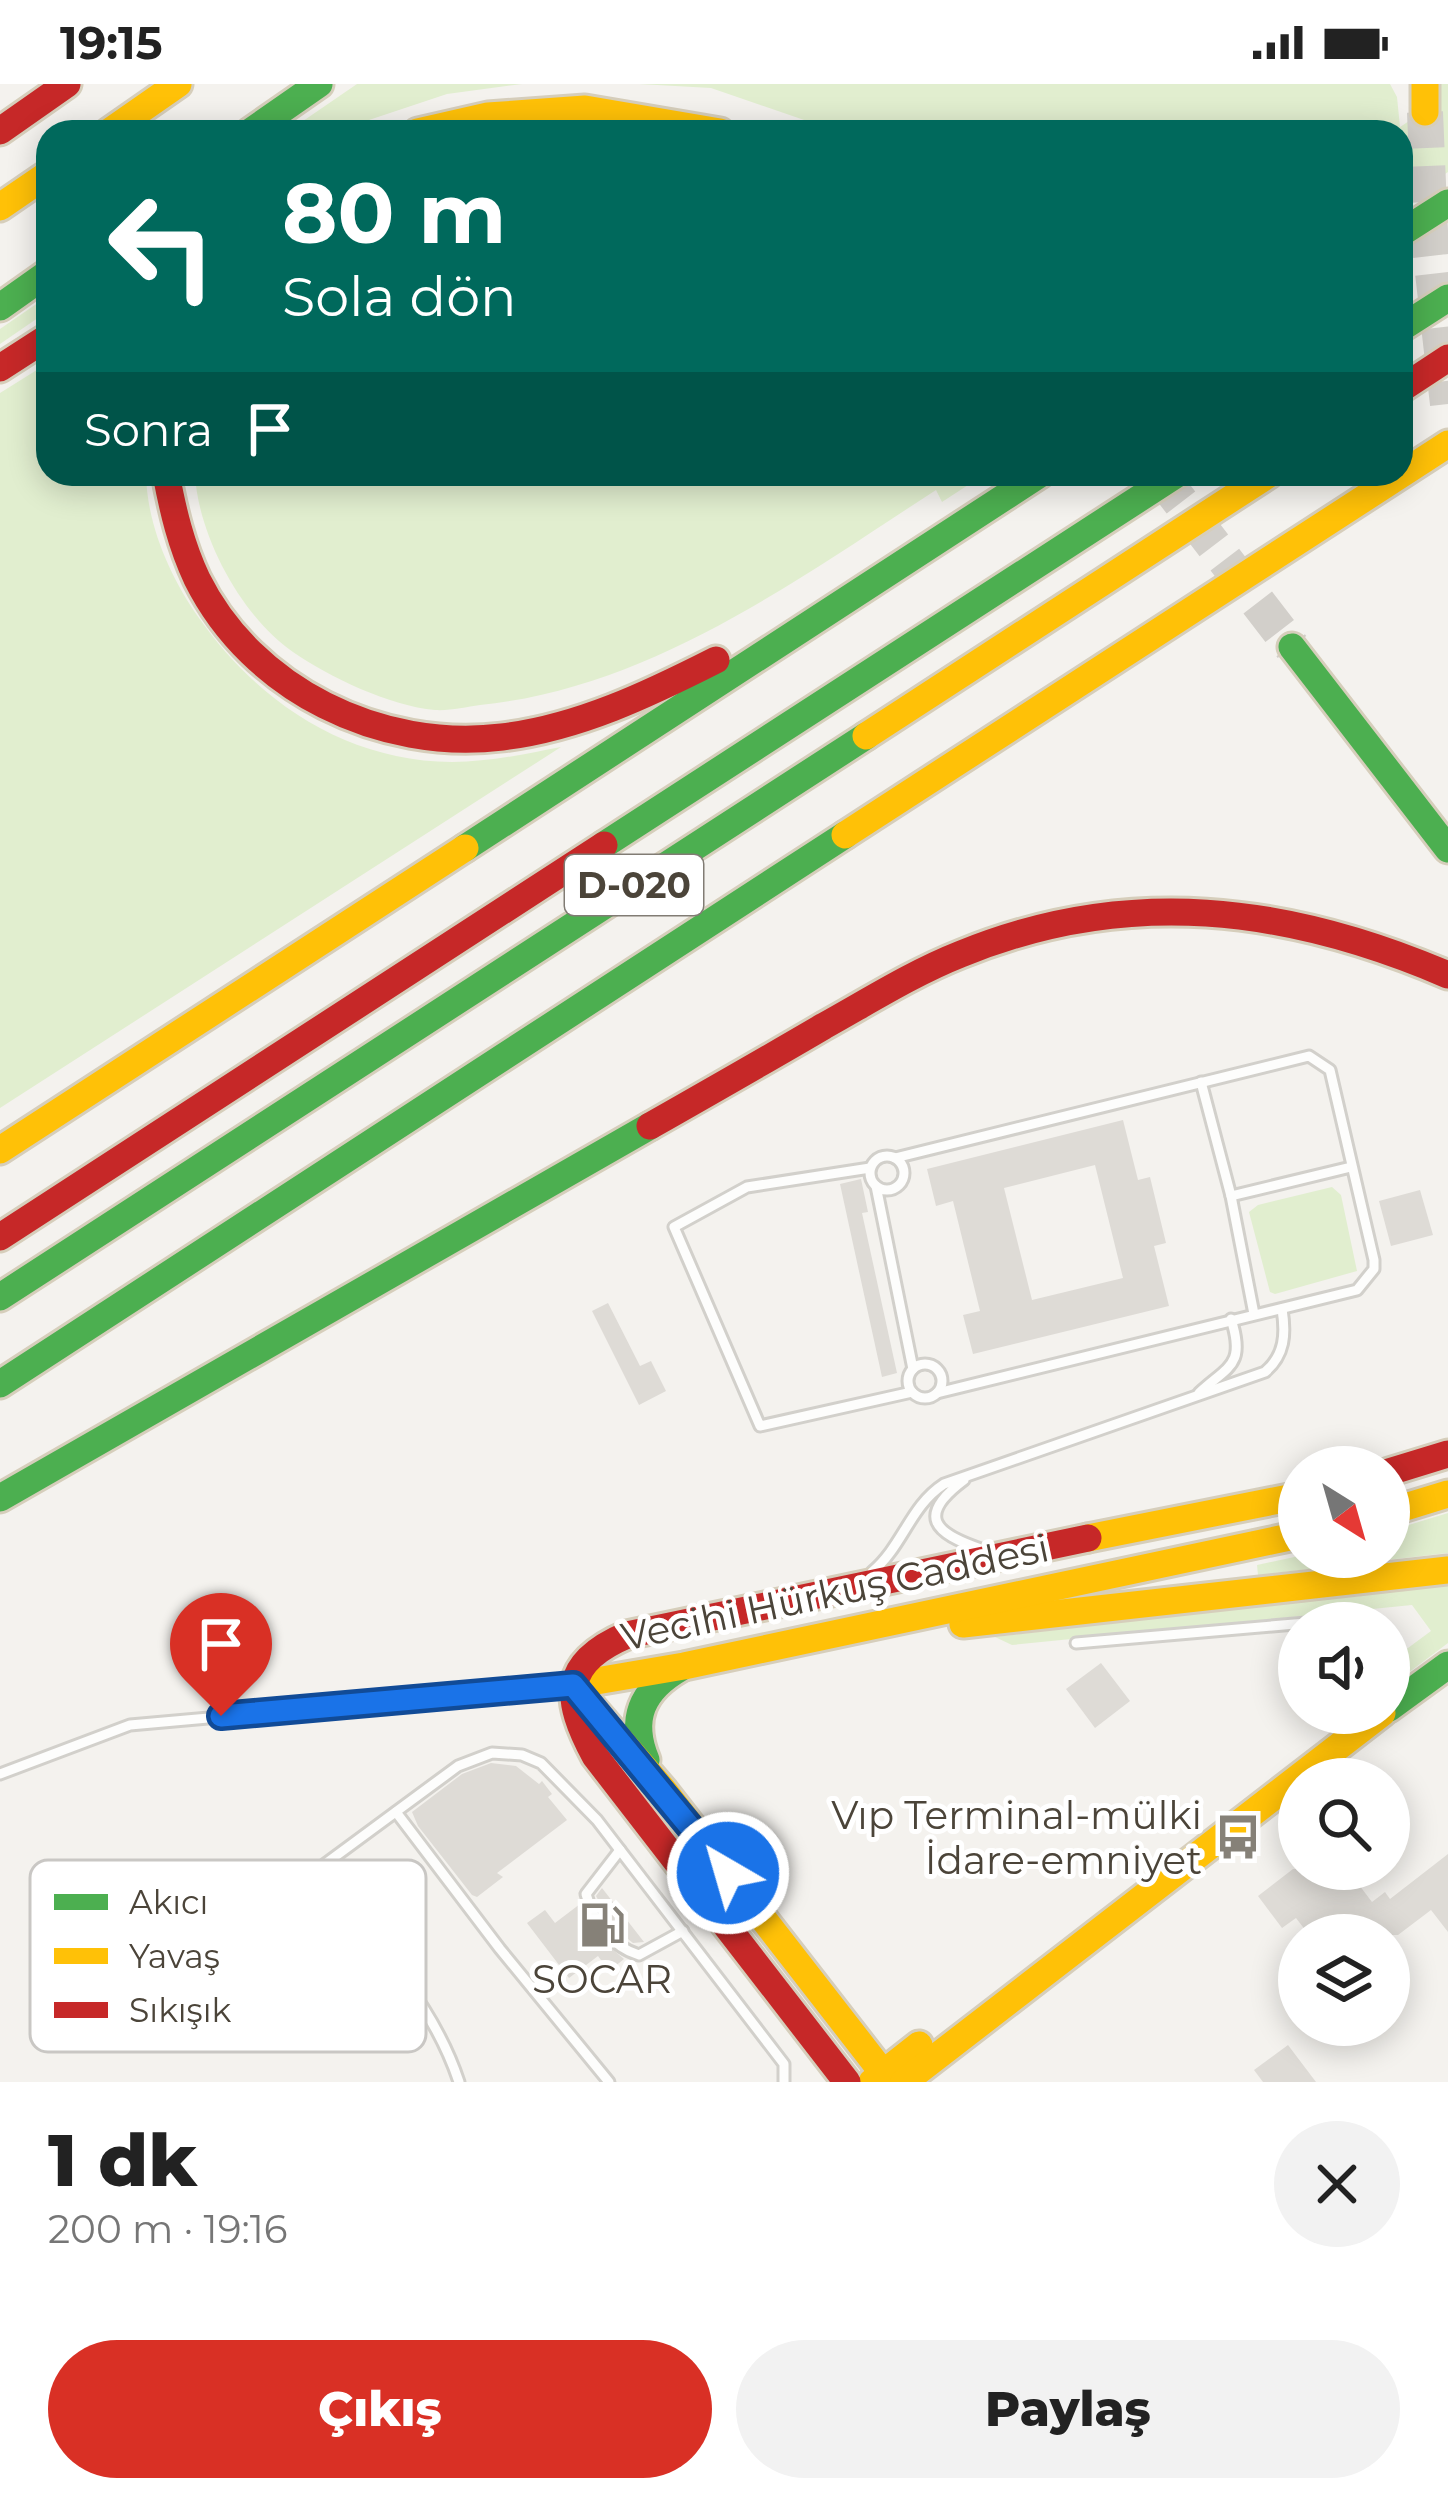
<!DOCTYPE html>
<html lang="tr">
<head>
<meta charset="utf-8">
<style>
	:root { --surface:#fff; --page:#f2f2f2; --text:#222; --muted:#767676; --accent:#d93025 }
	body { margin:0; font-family:Montserrat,sans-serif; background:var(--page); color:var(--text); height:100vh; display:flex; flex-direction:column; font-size:45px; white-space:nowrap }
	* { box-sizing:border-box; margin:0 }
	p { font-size:39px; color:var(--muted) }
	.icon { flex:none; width:66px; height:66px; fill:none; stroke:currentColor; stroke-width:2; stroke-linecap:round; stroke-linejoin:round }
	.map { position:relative; height:1998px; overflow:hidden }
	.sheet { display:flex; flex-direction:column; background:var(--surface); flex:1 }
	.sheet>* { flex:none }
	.guide { position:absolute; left:36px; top:36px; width:1377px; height:366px; border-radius:36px; box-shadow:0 6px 30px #0003; background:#00695c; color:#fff; overflow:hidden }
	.needle { width:78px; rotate:143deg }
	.buttons { position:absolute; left:1278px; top:1362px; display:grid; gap:24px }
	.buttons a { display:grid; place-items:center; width:132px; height:132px; border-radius:50%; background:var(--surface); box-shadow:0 6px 30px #0003; font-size:60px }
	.pin { position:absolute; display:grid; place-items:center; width:102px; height:102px; color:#fff; margin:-123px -51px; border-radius:50% 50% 50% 0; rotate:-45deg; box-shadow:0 0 12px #0007 }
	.pin .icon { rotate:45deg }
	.me { position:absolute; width:132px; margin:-66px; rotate:322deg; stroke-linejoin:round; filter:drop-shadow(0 0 9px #0008) }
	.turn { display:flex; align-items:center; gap:42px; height:252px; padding:0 48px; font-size:54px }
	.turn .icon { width:156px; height:156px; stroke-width:2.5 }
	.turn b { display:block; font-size:84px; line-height:102px }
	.then { display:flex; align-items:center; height:114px; padding:0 48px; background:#0003; gap:24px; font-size:45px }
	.round { display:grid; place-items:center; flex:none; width:126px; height:126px; border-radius:63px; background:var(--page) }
	.overview { display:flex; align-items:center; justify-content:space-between; height:204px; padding:0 48px }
	h1 { font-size:72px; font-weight:800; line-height:90px }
	.cta { display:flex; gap:24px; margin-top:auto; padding:24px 48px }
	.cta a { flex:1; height:138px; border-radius:72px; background:var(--accent); color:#fff; font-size:48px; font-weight:800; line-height:138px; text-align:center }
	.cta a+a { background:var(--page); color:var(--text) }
	.status { display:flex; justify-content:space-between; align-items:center; height:84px; padding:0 60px; background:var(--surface); direction:ltr }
	.status svg { height:33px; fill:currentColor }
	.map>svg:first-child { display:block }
	.green { fill:#e1eecf }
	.building { fill:#dedbd6; fill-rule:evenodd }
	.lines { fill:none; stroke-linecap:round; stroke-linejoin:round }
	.highway-tunnel { stroke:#d2cfca; stroke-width:36; stroke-dasharray:36 18; stroke-linecap:butt }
	.lane-casing { stroke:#d2d0cb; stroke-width:15 }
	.fast-casing { stroke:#d6cebb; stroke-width:33 }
	.slow-casing { stroke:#d6cebb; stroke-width:33 }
	.jam-casing { stroke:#d6cebb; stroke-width:33 }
	.lane { stroke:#fdfdfc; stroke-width:9 }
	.fast { stroke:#4caf50; stroke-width:27 }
	.slow { stroke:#ffc107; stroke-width:27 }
	.jam { stroke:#c62828; stroke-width:27 }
	.route-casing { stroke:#114b97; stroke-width:30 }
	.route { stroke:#1a73e8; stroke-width:21 }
	.labels { text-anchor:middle; stroke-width:10; stroke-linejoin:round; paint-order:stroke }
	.shield { fill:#fff; stroke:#817c74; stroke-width:3 }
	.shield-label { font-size:36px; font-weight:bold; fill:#4b4439 }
	.street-label { font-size:39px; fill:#4b4439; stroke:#fff }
	.poi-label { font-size:39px; fill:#4b4439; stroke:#fff; text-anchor:end }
	.key { fill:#fff; stroke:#c9c7c4; stroke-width:3 }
	.key-label { font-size:33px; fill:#4b4439 }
</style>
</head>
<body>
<div class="status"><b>19:15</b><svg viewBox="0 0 49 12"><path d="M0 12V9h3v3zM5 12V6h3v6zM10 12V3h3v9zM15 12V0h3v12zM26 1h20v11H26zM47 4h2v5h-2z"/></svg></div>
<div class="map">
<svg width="1448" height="1998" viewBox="0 0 1448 1998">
	<rect width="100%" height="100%" fill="#f4f2ee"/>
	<g class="green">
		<polygon points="357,0 522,0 447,10 333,48 287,48"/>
		<polygon points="639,0 1390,0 1397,13 1400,43 1435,20 1438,0 1448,0 1448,88 1401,120 1401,48 839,48 711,4"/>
		<polygon points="48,212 48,227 0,260 0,245"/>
		<path d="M48 279V390H146C147 441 170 493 199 534 258 618 346 677 452 678 489 678 525 670 561 663L0 1024V309Z"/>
		<path d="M195 390H985L942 418 936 406C797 496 650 604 480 621 466 623 449 627 435 626 390 622 329 593 293 568 242 533 198 452 195 390Z"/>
		<polygon points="1332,1103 1341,1111 1357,1187 1275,1210 1270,1208 1249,1128 1258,1121"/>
		<polygon points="1448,1429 1448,1469 1258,1491 1257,1481 1299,1472 1389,1473 1389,1447"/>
		<polygon points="1448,1499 1448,1559 1400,1595 1389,1592 1389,1578 1431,1547 1412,1521 1012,1561 995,1553"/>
	</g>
	<g class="building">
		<path d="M1123 1036 1138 1096 1150 1093 1166 1159 1154 1162 1169 1222 973 1270 963 1231 980 1227 953 1117 936 1122 927 1085ZM1095 1081 1123 1194 1032 1216 1004 1104Z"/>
		<polygon points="861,1095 868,1128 862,1129 897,1289 882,1293 840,1100"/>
		<polygon points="1420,1106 1433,1151 1391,1162 1379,1117"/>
		<polygon points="608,1219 640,1282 651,1277 666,1307 639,1321 592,1227"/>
		<polygon points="1101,1579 1130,1617 1095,1644 1066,1605"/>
		<polygon points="491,1679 516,1682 539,1700 542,1697 552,1710 548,1713 567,1736 497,1789 503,1793 477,1813 472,1811 418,1742 412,1728 462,1690"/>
		<polygon points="1448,1770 1448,1848 1431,1826 1398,1851 1309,1851 1296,1834 1282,1844 1258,1812 1293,1785 1347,1785 1372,1818 1385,1808 1390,1815"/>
		<polygon points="602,1804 644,1858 633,1859 612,1842 596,1812"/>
		<polygon points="580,1820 598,1853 624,1875 609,1887 598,1872 569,1894 527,1839 545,1826 555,1839"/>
		<polygon points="1288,1961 1316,1998 1263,1998 1254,1986"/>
	</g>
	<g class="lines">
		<g class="highway-tunnel">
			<polyline points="1425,28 1431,171 1448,320"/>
			<polyline points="1159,390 1292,563"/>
		</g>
		<g class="lane-casing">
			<g id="lane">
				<polyline points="1201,998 1231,1112 1254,1230"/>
				<circle cx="887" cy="1089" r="17"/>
				<polyline points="895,1074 1309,972 1330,986 1374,1176 1374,1185 1357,1206 937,1309"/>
				<polyline points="870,1084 747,1103 674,1143 760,1342 912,1308"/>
				<polyline points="876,1102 913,1285"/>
				<polyline points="1231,1112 1351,1083"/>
				<circle cx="925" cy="1297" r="17"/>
				<path d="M1199 1309C1228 1282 1246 1282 1231 1235"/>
				<path d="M964 1396C916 1432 934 1449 981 1465"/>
				<path d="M872 1488C903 1462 910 1422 944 1400L1265 1288C1285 1271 1286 1250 1282 1225"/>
				<polyline points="1076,1559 1306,1539"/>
				<polyline points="1336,1629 1350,1646"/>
				<polyline points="0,1690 130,1641 566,1602"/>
				<polyline points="396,1728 500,1865 609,1998"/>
				<path d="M620 1766 586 1810C593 1837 612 1863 639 1871L683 1847"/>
				<path d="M459 1998C432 1916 372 1855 314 1792L325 1780 458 1682 492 1669 522 1671 541 1679 597 1736 784 1980V1998"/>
			</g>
		</g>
		<g class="fast-casing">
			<g id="fast">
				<polyline points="250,48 319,0"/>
				<polyline points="1401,149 1448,119"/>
				<polyline points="0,223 48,189"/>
				<polyline points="1401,244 1448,214"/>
				<polyline points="1292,563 1448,765"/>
				<polyline points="604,761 1177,390"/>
				<polyline points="465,764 1040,390"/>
				<polyline points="0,1213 866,652"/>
				<polyline points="0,1300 845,751"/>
				<polyline points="0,1414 650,1042"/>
				<polyline points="1389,1624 1448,1581"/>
				<path d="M646 1676C629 1635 642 1606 680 1584"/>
			</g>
		</g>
		<g class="slow-casing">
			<g id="slow">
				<polyline points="1425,0 1425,28"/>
				<polyline points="109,48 178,0"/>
				<polyline points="418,48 488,32 585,25 720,48"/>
				<polyline points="0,123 48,90"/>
				<polyline points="866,652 1269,390"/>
				<polyline points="845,751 1448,360"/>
				<polyline points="0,1066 465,764"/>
				<polyline points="1389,1428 1448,1410"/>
				<polyline points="1088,1454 1299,1412"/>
				<polyline points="963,1540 1448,1486"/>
				<polyline points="573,1601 684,1582 1299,1451"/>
				<polyline points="573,1601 664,1707 890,1998"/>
				<polyline points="872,1998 919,1961"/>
				<polyline points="904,1998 1382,1629"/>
			</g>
		</g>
		<g class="jam-casing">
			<g id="jam">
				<polyline points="0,47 67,0"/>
				<polyline points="0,284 48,253"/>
				<polyline points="1401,305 1448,274"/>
				<path d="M166 390C173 427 181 461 197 495 252 606 381 668 502 653 578 644 649 610 716 576"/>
				<path d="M650 1042C708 1009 766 976 824 942 869 917 913 889 961 870 1127 802 1287 822 1448 891"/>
				<polyline points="0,1153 604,761"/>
				<polyline points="1389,1388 1448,1370"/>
				<path d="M847 1998 595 1672C564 1614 561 1579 627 1551L1088 1454"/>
			</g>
		</g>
		<use href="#lane" class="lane"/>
		<use href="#fast" class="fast"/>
		<use href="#slow" class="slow"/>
		<use href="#jam" class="jam"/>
	</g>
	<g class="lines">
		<g class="route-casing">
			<polyline id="route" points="221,1632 573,1601 728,1789"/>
		</g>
		<use href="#route" class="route"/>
	</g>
	<defs>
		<g id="bus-bare" transform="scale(3.6)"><path d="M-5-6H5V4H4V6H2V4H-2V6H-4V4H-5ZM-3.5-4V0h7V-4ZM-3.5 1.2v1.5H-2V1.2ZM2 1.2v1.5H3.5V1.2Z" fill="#868178" stroke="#fff" stroke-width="2.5" paint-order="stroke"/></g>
		<g id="fuel-bare" transform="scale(3.6)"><path d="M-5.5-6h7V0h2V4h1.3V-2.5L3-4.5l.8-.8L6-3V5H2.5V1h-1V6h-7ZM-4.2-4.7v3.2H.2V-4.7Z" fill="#868178" stroke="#fff" stroke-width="2.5" paint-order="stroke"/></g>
	</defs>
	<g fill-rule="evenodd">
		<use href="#bus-bare" x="1238" y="1753"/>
		<use href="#fuel-bare" x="602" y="1841"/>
	</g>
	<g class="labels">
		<rect class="shield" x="565" y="771" width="138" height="60" rx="9"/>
		<g class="shield-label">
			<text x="634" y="814">D-020</text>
		</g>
		<g class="street-label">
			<text transform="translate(835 1508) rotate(-12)" y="14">Vecihi Hürkuş Caddesi</text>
		</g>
		<g class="poi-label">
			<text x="1202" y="1745">Vıp Terminal-mülki<tspan x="1202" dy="45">İdare-emniyet</tspan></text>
			<text x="602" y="1909" text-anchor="middle">SOCAR</text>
		</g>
	</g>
	<rect x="30" y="1776" width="396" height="192" rx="18" class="key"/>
	<rect x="54" y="1810" width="54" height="16" fill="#4caf50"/>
	<rect x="54" y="1864" width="54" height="16" fill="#ffc107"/>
	<rect x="54" y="1918" width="54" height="16" fill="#c62828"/>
	<g class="key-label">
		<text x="129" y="1830">Akıcı</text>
		<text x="129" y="1884">Yavaş</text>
		<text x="129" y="1938">Sıkışık</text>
	</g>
</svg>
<div class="buttons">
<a><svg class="needle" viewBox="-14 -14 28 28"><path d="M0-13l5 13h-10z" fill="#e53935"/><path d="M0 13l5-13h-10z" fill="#767676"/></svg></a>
<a><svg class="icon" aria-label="sound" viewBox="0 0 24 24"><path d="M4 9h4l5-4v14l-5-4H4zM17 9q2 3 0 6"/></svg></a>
<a><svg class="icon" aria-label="search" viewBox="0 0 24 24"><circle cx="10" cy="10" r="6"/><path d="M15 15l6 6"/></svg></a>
<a><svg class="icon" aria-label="layers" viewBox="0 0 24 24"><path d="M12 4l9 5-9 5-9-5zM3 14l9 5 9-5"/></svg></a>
</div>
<div class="pin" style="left:221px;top:1632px;background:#d93025"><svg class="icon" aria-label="arrive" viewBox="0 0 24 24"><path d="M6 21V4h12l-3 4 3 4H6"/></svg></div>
<svg class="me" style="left:728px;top:1789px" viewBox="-20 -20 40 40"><circle r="17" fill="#1a73e8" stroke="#fff" stroke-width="3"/><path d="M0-11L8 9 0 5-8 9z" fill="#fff"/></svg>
<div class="guide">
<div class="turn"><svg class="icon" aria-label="left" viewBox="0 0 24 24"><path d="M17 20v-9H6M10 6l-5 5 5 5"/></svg><div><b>80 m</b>Sola dön</div></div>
<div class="then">Sonra<svg class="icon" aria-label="arrive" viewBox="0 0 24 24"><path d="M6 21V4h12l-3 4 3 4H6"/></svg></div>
</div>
</div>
<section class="sheet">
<div class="overview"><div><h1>1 dk</h1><p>200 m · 19:16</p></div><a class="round"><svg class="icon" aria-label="close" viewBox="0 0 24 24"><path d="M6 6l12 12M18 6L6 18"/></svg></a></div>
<div class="cta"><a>Çıkış</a><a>Paylaş</a></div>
</section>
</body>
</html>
